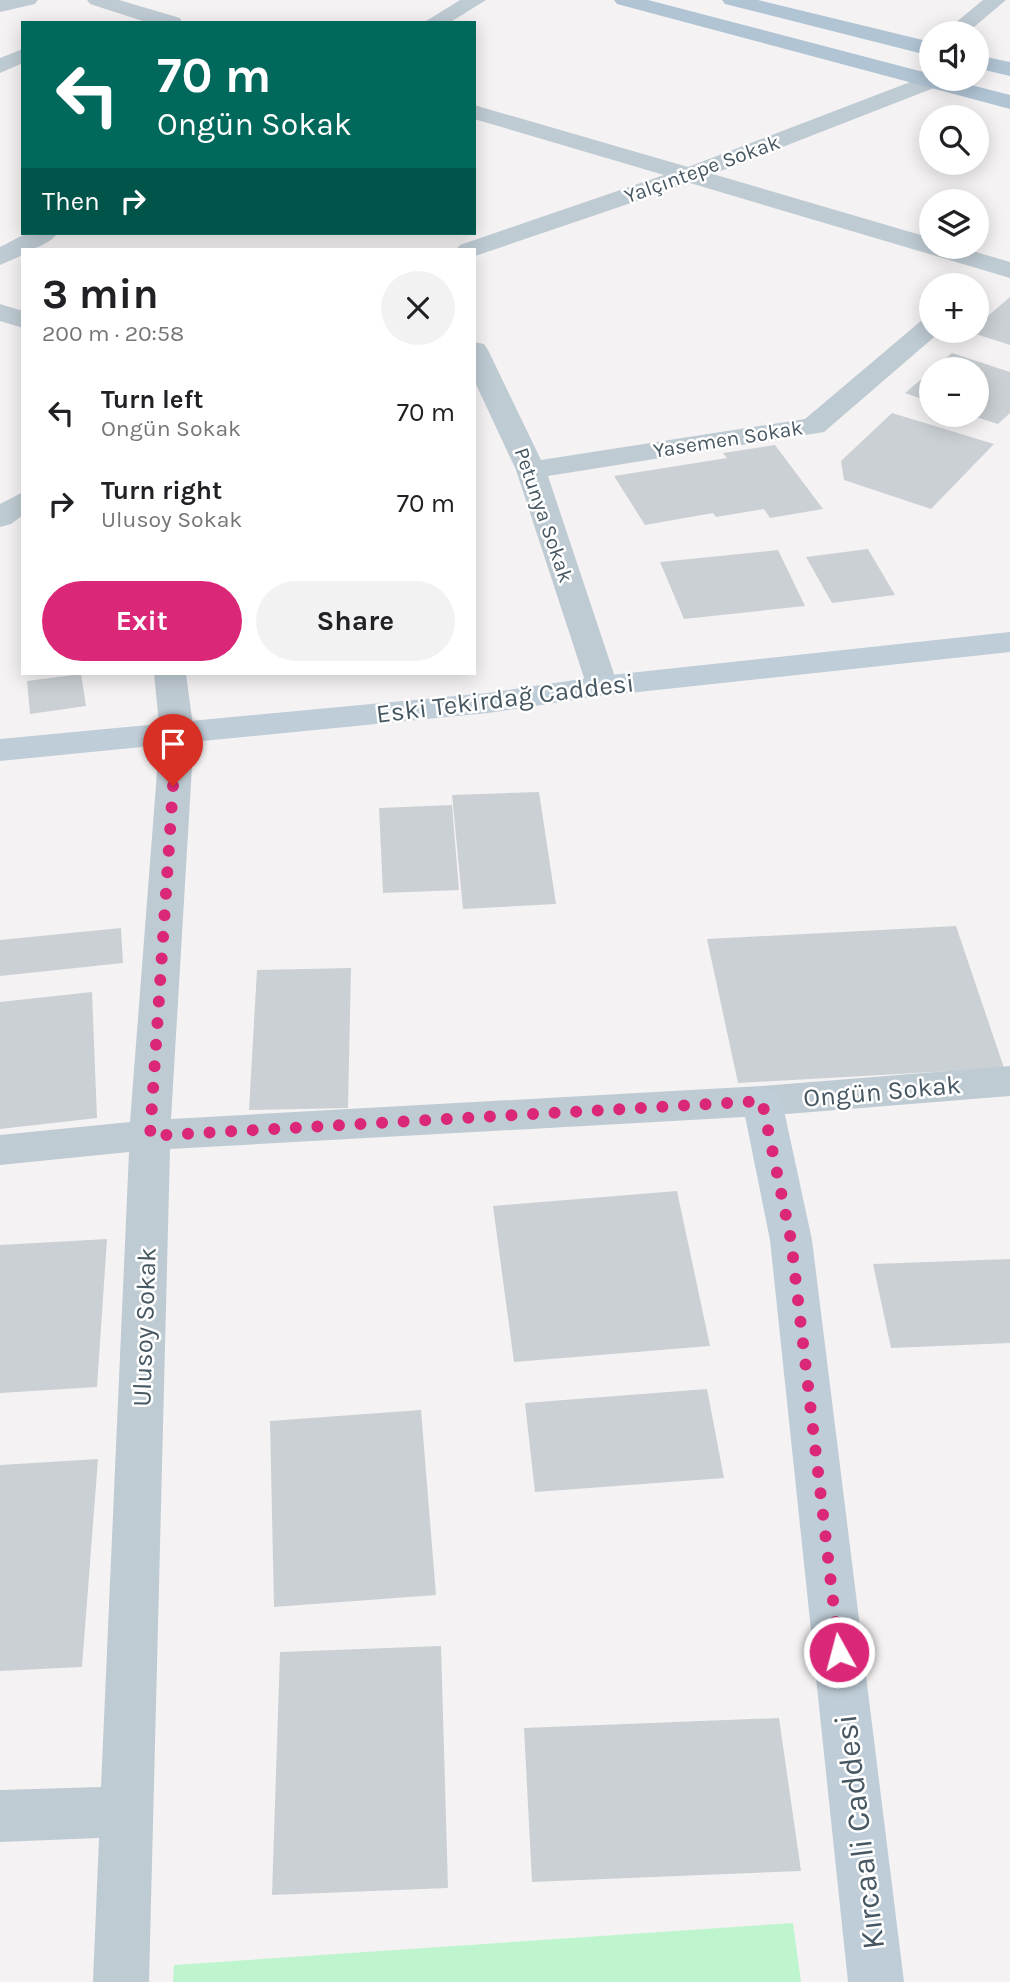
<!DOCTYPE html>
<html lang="en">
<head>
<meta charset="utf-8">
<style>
	:root { --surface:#fff; --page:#f2f2f2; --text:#202124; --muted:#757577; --accent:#db2777 }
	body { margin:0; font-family:Karla,sans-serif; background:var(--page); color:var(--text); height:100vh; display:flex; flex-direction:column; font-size:26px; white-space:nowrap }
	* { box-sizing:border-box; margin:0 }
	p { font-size:23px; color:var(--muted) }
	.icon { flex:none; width:38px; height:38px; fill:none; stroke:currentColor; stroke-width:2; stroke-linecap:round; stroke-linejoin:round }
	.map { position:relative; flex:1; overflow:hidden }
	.sheet { position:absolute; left:21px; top:248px; width:455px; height:427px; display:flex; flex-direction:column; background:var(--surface); border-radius:0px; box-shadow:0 4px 18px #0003 }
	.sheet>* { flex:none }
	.banner { position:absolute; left:21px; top:21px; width:455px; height:214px; border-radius:0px; box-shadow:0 4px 18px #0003; background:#00695c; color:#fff; overflow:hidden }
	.controls { position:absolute; left:919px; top:21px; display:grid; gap:14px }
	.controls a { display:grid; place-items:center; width:70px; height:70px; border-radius:50%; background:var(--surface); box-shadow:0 4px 18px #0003; font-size:35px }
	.pin { position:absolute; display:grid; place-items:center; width:60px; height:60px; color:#fff; margin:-72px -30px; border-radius:50% 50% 50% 0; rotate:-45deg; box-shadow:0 0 7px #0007 }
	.pin .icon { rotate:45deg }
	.me { position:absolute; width:77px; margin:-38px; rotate:353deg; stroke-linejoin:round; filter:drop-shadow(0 0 5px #0008) }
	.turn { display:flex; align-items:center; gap:24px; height:147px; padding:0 21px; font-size:32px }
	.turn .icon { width:91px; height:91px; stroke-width:2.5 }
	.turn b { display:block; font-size:49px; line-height:60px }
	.then { display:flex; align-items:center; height:66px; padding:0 21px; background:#0003; gap:14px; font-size:26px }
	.round { display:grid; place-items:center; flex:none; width:74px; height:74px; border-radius:37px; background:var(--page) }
	.head { display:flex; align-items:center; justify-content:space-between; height:119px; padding:0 21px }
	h1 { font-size:42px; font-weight:700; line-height:52px }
	.cta { display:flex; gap:14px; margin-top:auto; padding:14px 21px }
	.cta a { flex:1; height:80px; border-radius:42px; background:var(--accent); color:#fff; font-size:28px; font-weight:700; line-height:80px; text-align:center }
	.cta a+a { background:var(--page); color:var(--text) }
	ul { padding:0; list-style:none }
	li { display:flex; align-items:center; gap:21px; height:91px; padding:0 21px }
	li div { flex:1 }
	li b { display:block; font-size:26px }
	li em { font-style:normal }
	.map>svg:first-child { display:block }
	.green { fill:#bef5cf }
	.building { fill:#cbd0d5 }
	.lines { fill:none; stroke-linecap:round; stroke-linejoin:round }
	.street { fill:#bfcbd3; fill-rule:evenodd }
	.secondary { fill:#bfcdd8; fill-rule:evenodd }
	.primary { fill:#b0c4d4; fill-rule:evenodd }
	.route { stroke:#db2777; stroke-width:12; stroke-dasharray:0 21.6 }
	.labels { text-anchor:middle; stroke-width:5; stroke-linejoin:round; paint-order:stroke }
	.far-street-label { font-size:21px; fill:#475863; stroke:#fff }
	.street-label { font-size:26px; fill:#475863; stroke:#fff }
	.near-street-label { font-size:32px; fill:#475863; stroke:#fff }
</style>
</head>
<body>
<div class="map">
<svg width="1010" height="1982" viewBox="0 0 1010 1982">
	<rect width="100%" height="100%" fill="#f5f2f3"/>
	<polygon class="green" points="793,1923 801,1982 173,1982 174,1965"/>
	<g class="building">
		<polygon points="1010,297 1010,345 966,331 976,331 976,326"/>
		<polygon points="952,353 1010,372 1010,413 998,424 976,417 976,369 933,369"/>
		<polygon points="931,371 931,402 905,393"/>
		<polygon points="892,413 994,444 931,509 844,480 841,461"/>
		<polygon points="775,445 823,509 770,518 764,509 716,517 713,513 645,525 614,476 727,458 723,453"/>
		<polygon points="868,549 895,595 832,603 806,557"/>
		<polygon points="778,550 805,606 684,619 660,562"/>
		<polygon points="81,674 86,706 30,714 27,681"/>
		<polygon points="539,792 556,904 463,909 452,795"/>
		<polygon points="452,805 459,890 383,893 379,808"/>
		<polygon points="956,926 1004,1068 738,1083 707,939"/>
		<polygon points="121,928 123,963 0,976 0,940"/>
		<polygon points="351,968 348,1108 249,1110 257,970"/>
		<polygon points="92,992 97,1118 0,1129 0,1002"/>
		<polygon points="677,1191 710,1346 514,1362 493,1206"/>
		<polygon points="107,1239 97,1387 0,1393 0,1245"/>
		<polygon points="1010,1259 1010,1343 891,1348 873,1264"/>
		<polygon points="707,1389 724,1478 535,1492 525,1403"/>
		<polygon points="421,1410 436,1595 274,1607 270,1421"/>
		<polygon points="98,1459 82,1667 0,1671 0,1465"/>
		<polygon points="441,1646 448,1888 272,1895 280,1652"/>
		<polygon points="779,1718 801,1871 532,1882 524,1728"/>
	</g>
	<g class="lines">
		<g class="street">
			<polygon points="0,0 38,0 35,4 0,12"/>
			<polygon points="87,0 119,0 180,18 182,23 149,23 90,4"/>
			<polygon points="460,0 486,0 449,23 423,23"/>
			<polygon points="983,0 1006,0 967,33 943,33"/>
			<polygon points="23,49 23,63 0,73 0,58"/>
			<polygon points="931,74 931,79 942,81 939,86 713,174 931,238 931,247 959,247 1010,262 1010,278 690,183 478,255 474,256 474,250 456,250 460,245 664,175 474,119 474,105 688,167"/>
			<path d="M27 233H58C50 243 35 250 23 250V255L0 265V247Z"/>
			<polygon points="0,304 23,311 23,328 0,321"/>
			<polygon points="931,318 931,331 940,332 824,432 548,476 618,686 613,693 601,696 589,693 516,470 474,380 474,342 484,344 488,350 541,460 805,419 922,320"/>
			<polygon points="23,492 23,515 11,524 0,527 0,504"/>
			<polygon points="154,674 186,674 194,733 171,1119 762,1086 1010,1066 1010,1096 762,1116 170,1149 149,1982 93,1982 99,1838 0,1842 0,1790 101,1787 129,1152 0,1165 0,1135 130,1122 160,733"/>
		</g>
		<g class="secondary">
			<polygon points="1010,632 1010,652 601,696 488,713 0,761 0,739 488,693 601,676"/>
			<polygon points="762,1086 776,1091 782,1101 812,1240 904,1982 848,1982 770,1240 742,1101 748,1091"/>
		</g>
		<g class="primary">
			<polygon points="614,0 648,0 931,74 931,79 948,79 1010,95 1010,109 617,4"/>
			<polygon points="722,0 758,0 931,42 931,56 725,4"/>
			<polygon points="976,55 1010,62 1010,76 976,68"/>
		</g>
	</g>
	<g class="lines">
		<polyline class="route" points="173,786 150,1136 762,1101 791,1240 839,1652"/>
	</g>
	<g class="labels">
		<g class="far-street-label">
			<text transform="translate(702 169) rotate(-20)" y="7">Yalçıntepe Sokak</text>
			<text transform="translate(728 439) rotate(-9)" y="7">Yasemen Sokak</text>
			<text transform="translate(544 515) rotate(71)" y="7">Petunya Sokak</text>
		</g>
		<g class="street-label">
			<text transform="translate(505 698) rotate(-7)" y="9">Eski Tekirdağ Caddesi</text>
			<text transform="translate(882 1091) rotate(-5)" y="9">Ongün Sokak</text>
			<text transform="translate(144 1327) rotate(-88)" y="9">Ulusoy Sokak</text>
		</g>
		<g class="near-street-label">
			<text transform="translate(859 1832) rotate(-97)" y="11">Kırcaali Caddesi</text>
		</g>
	</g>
</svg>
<div class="controls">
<a><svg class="icon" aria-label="sound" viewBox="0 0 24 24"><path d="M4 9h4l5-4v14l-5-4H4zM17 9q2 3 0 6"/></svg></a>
<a><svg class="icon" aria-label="search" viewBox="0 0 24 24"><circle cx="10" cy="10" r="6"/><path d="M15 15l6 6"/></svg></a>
<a><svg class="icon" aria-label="layers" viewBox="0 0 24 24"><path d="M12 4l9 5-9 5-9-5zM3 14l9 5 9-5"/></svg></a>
<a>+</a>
<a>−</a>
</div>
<div class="pin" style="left:173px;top:786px;background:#d93025"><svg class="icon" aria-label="arrive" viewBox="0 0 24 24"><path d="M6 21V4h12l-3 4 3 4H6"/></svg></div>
<svg class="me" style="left:839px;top:1652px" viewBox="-20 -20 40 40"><circle r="17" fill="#db2777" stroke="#fff" stroke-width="3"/><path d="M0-11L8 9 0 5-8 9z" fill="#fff"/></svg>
<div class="banner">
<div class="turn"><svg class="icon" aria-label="left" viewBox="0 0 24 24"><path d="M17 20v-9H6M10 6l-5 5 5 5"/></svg><div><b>70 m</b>Ongün Sokak</div></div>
<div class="then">Then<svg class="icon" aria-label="right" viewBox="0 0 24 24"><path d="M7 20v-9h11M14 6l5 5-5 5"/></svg></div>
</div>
<section class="sheet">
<div class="head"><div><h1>3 min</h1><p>200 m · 20:58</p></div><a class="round"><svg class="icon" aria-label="close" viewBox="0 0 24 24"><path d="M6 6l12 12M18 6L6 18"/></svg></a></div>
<ul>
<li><svg class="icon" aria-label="left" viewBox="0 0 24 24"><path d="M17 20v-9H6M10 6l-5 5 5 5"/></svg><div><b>Turn left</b><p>Ongün Sokak</p></div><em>70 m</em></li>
<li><svg class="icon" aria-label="right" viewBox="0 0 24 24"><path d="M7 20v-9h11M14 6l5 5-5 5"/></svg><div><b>Turn right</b><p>Ulusoy Sokak</p></div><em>70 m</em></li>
</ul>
<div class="cta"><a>Exit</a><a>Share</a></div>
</section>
</div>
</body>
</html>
